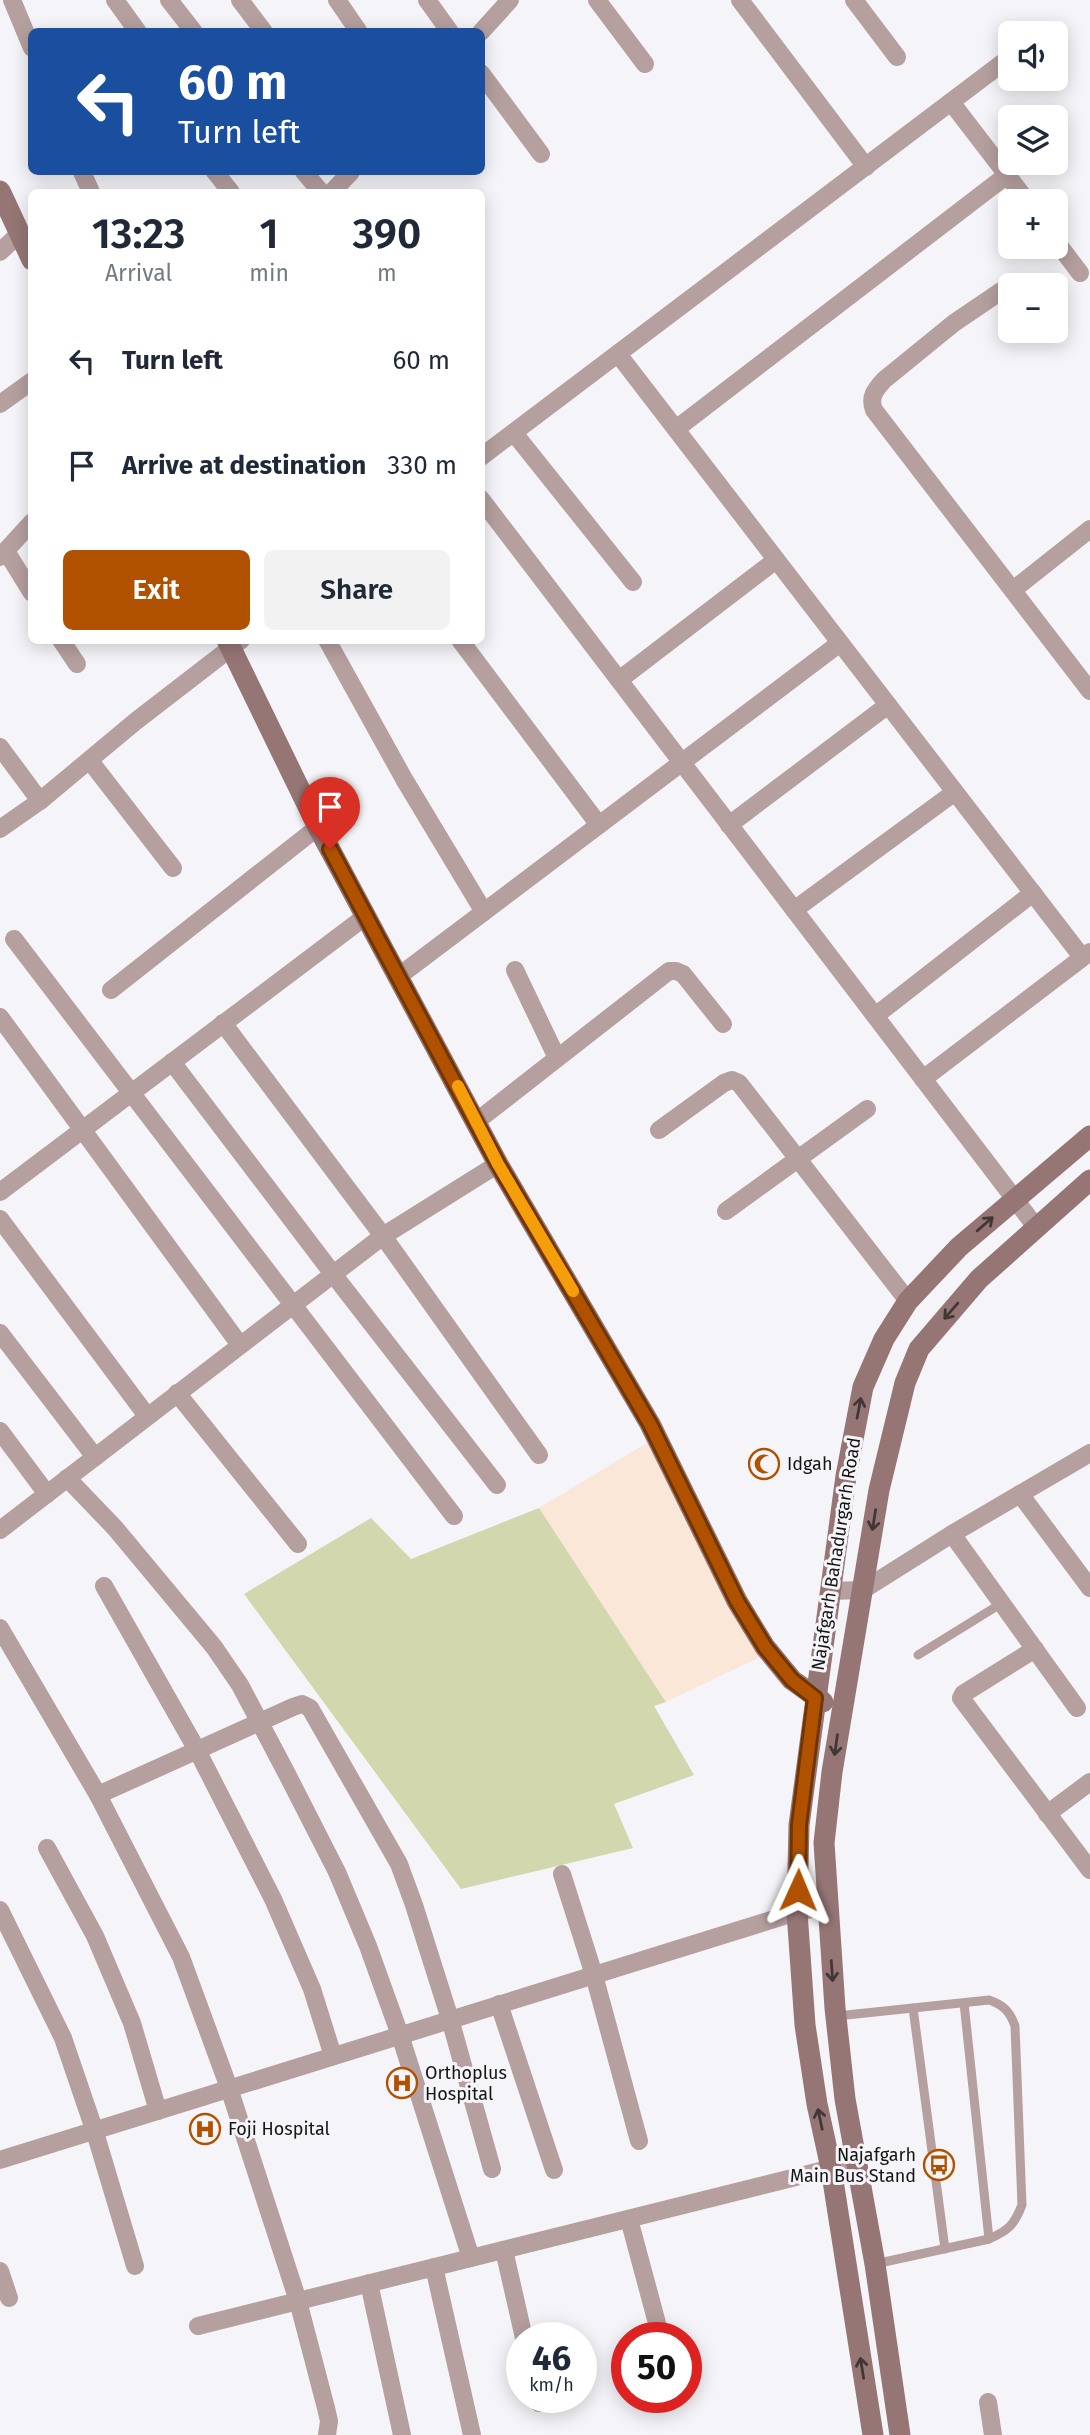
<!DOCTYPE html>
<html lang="en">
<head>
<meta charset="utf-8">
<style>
	:root { --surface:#fff; --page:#f2f2f3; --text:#1f2937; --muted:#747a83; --accent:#b05100 }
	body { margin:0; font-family:"Fira Sans",sans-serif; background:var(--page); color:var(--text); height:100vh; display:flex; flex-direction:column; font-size:26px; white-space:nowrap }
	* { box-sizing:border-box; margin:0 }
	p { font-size:23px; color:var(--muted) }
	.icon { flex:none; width:38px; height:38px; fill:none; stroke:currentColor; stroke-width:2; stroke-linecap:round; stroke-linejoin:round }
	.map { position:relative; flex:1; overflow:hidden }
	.side { position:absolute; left:28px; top:189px; width:457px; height:455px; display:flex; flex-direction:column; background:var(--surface); border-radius:10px; box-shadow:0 4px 18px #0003 }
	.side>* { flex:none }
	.banner { position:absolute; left:28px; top:28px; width:457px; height:147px; border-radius:10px; box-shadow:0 4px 18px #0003; background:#1a4fa0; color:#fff; overflow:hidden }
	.tools { position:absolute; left:998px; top:21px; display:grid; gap:14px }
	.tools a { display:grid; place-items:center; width:70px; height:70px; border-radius:10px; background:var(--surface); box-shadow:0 4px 18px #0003; font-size:35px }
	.speed { position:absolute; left:506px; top:2322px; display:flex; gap:14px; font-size:35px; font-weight:700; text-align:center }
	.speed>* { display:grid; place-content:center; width:91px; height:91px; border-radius:50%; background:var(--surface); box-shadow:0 4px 18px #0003; line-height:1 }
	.speed small { font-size:18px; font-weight:400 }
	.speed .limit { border:10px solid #d22; background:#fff; color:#111 }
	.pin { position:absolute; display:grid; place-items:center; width:60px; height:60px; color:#fff; margin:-72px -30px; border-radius:50% 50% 50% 0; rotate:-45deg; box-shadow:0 0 7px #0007 }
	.pin .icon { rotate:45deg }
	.me { position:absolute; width:77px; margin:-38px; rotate:1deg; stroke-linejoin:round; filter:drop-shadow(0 0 5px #0008) }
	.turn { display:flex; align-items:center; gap:24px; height:147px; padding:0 35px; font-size:32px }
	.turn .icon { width:91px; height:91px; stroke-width:2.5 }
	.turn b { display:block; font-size:49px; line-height:60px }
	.eta { display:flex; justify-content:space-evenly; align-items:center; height:119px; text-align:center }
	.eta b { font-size:42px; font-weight:600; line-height:49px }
	.action { display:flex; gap:14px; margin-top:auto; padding:14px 35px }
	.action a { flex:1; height:80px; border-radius:10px; background:var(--accent); color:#fff; font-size:28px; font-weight:600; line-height:80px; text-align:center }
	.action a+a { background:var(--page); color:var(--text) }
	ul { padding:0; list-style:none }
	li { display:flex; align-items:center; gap:21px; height:105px; padding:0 35px }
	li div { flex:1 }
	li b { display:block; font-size:26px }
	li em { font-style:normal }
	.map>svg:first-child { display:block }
	.commercial { fill:#fbe7d8 }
	.green { fill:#d3d7ae }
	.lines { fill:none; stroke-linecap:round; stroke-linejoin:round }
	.lane { stroke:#b59f9f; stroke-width:9 }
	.street { stroke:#b59f9f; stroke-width:18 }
	.secondary { stroke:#957675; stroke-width:21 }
	.oneway { stroke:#423737 }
	.route-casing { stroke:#723500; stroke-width:18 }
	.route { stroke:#b05100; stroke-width:12 }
	.slow { stroke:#f59e0b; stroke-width:12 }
	.labels { text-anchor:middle; stroke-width:6; stroke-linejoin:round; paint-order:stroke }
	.poi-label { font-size:18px; fill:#151516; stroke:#f5f4f8; text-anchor:start }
	.street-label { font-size:18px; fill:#151516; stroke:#f5f4f8 }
</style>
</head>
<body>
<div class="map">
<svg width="1090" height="2435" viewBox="0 0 1090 2435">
	<rect width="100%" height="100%" fill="#f5f4f8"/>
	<polygon class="commercial" points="647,1443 737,1622 762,1656 666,1702 539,1508"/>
	<polygon class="green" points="539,1508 666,1702 654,1706 694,1775 614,1804 633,1848 461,1889 244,1594 371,1518 411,1559"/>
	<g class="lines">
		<g class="lane">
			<polyline points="918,1655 1002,1603"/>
			<polyline points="964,2003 989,2239"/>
			<polyline points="913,2008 945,2249"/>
			<path d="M837 2016 989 2000C1004 2005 1010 2012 1015 2026L1022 2205C1014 2225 1009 2230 989 2239L875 2264"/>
		</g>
		<g class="street">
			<polyline points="12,0 32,48"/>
			<polyline points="115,0 138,32"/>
			<polyline points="169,0 194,32"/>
			<polyline points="240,0 264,32"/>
			<polyline points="337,0 359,32"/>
			<polyline points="427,0 450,32"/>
			<polyline points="597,0 645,64"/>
			<polyline points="740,0 866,167"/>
			<polyline points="854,0 897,57"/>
			<polyline points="481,32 510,0"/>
			<polyline points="481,73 541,154"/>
			<polyline points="951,102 1027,201"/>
			<polyline points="82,172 91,192"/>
			<polyline points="215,172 231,192"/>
			<polyline points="304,172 321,192"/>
			<polyline points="332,192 351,172"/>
			<polyline points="1055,240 1080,273"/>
			<polyline points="0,252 18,235"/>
			<path d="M1013 283 954 323 884 380C875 390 869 397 874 410L1090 691"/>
			<polyline points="618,354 1082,957"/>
			<polyline points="0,404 32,381"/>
			<polyline points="676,429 1007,175"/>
			<polyline points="514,433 633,582"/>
			<polyline points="481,457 1009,58"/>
			<polyline points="481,499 1036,1227"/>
			<polyline points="6,551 32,593"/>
			<polyline points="0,557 32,522"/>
			<polyline points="1013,590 1090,529"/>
			<polyline points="61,640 77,664"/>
			<polyline points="327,640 404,779 484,912"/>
			<polyline points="460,640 599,825"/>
			<polyline points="619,680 776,560"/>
			<polyline points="0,747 40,801"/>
			<polyline points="90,761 173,868"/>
			<polyline points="729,825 888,705"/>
			<polyline points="0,829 40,801 136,721 241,640"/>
			<polyline points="794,910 955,792"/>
			<polyline points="14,939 454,1516"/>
			<polyline points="515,970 557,1058"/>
			<polyline points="399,976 840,643"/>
			<polyline points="111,990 318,827"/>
			<polyline points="875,1016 1033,893"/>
			<polyline points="0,1017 240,1345"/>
			<polyline points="223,1023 383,1236 539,1455"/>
			<polyline points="172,1062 333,1274 497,1485"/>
			<polyline points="923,1079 1090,952"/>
			<polyline points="477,1121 669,971 676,971 683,974 723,1024"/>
			<polyline points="659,1130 724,1083 732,1080 739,1083 908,1301"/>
			<polyline points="0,1192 366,916"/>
			<polyline points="726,1211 867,1109"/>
			<polyline points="0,1219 147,1416"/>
			<polyline points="0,1333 95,1457"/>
			<polyline points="177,1393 298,1544"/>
			<polyline points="0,1431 47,1494"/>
			<polyline points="67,1478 115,1528 214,1647 240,1685 287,1774 337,1872 368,1946 400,2035 471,2258"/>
			<polyline points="1020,1494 1090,1588"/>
			<polyline points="0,1530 383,1236 498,1164"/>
			<polyline points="952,1534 1077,1708"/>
			<polyline points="104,1586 197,1750 273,1899 312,1989 333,2056"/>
			<polyline points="830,1591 863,1590 952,1534 1090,1453"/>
			<polyline points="0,1628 98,1795 181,1957 229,2088 298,2301 326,2408 329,2421 327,2435"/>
			<polyline points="1035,1649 963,1694 961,1698 1090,1870"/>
			<polyline points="98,1795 293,1707 302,1704 310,1708 399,1864 414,1905 450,2019 492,2169"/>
			<polyline points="1047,1814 1090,1782"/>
			<polyline points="47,1848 95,1936 132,2023 158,2111"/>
			<polyline points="562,1874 594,1975 639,2141"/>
			<polyline points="0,1910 63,2038 94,2129 135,2266"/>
			<polyline points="499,2004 554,2170"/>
			<polyline points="0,2160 797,1912 827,1906"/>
			<polyline points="629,2219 661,2338"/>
			<polyline points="504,2250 524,2338"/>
			<polyline points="434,2267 472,2435"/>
			<polyline points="0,2271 9,2298"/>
			<polyline points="369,2283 402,2435"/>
			<polyline points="198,2326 856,2162"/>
			<polyline points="537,2398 539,2403"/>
			<polyline points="988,2402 993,2435"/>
		</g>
		<g class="secondary">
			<polyline points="0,191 32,260"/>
			<polyline points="227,640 318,827 498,1164 650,1424 737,1601 765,1647 792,1680 823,1702"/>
			<polyline points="873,2435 831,2168 817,2104 805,2025 797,1912 799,1825 846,1476 863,1387 884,1339 908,1301 959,1247 1090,1136"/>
			<polyline points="900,2435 875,2264 845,2099 835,2008 824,1843 832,1772 879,1490 905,1383 919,1349 979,1279 1090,1180"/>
		</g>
	</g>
	<defs><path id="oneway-shaft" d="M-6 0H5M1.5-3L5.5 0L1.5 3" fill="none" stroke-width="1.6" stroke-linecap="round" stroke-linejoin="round" transform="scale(1.75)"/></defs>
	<g class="oneway">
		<use href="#oneway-shaft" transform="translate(985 1224) rotate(-41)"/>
		<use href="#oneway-shaft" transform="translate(951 1311) rotate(131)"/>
		<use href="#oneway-shaft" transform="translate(859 1408) rotate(-79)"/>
		<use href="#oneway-shaft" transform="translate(874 1520) rotate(99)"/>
		<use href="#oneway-shaft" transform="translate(836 1745) rotate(98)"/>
		<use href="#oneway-shaft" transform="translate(832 1971) rotate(86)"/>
		<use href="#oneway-shaft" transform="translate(820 2119) rotate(-102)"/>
		<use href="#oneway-shaft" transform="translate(862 2368) rotate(-99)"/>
	</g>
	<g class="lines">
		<g class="route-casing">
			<polyline id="route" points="330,849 498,1164 650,1424 737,1601 765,1647 792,1680 815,1698 799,1825 798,1890"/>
		</g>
		<use href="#route" class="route"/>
		<polyline class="slow" points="458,1086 498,1164 573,1291"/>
	</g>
	<defs>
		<g id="mosque-ring" transform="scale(1.575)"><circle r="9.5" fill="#f5f4f8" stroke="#b05100" stroke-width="1.5"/><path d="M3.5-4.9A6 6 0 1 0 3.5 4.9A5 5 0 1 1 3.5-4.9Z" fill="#b05100"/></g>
		<g id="hospital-ring" transform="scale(1.575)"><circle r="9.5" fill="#f5f4f8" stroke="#b05100" stroke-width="1.5"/><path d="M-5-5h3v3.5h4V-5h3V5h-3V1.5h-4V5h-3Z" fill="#b05100"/></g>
		<g id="bus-ring" transform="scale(1.575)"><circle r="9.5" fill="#f5f4f8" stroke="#b05100" stroke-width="1.5"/><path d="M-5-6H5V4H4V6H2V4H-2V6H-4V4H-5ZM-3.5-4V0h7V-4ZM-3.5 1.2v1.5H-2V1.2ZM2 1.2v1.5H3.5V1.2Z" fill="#b05100"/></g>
	</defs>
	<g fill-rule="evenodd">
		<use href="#mosque-ring" x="764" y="1464"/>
		<use href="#hospital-ring" x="402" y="2083"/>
		<use href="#hospital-ring" x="205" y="2129"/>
		<use href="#bus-ring" x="939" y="2165"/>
	</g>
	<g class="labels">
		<g class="poi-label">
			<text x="787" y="1470">Idgah</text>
			<text x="425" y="2079">Orthoplus<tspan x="425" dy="21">Hospital</tspan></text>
			<text x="228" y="2135">Foji Hospital</text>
			<text x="916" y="2161" text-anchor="end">Najafgarh<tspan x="916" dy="21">Main Bus Stand</tspan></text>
		</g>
		<g class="street-label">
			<text transform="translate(836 1554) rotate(-81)" y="6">Najafgarh Bahadurgarh Road</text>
		</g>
	</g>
</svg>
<div class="tools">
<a><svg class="icon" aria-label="sound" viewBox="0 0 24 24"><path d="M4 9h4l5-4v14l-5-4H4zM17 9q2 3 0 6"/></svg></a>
<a><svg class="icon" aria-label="layers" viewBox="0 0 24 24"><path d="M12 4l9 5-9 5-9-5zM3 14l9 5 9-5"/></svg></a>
<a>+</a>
<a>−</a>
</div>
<div class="speed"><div>46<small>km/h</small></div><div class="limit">50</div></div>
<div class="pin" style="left:330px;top:849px;background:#d93025"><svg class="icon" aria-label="arrive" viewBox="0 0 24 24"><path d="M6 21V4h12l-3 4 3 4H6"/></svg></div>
<svg class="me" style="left:798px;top:1890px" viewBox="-20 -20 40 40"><path d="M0-17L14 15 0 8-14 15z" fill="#b05100" stroke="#fff" stroke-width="4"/></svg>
<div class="banner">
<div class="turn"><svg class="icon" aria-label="left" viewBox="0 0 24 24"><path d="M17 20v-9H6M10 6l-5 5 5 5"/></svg><div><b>60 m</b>Turn left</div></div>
</div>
<section class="side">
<div class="eta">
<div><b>13:23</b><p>Arrival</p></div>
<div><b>1</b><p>min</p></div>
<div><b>390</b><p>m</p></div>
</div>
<ul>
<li><svg class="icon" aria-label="left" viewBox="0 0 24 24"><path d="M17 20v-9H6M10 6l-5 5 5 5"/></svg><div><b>Turn left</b></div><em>60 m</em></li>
<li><svg class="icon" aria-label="arrive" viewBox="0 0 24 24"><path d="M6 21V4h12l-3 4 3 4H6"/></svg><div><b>Arrive at destination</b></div><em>330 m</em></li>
</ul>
<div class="action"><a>Exit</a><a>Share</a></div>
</section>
</div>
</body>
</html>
